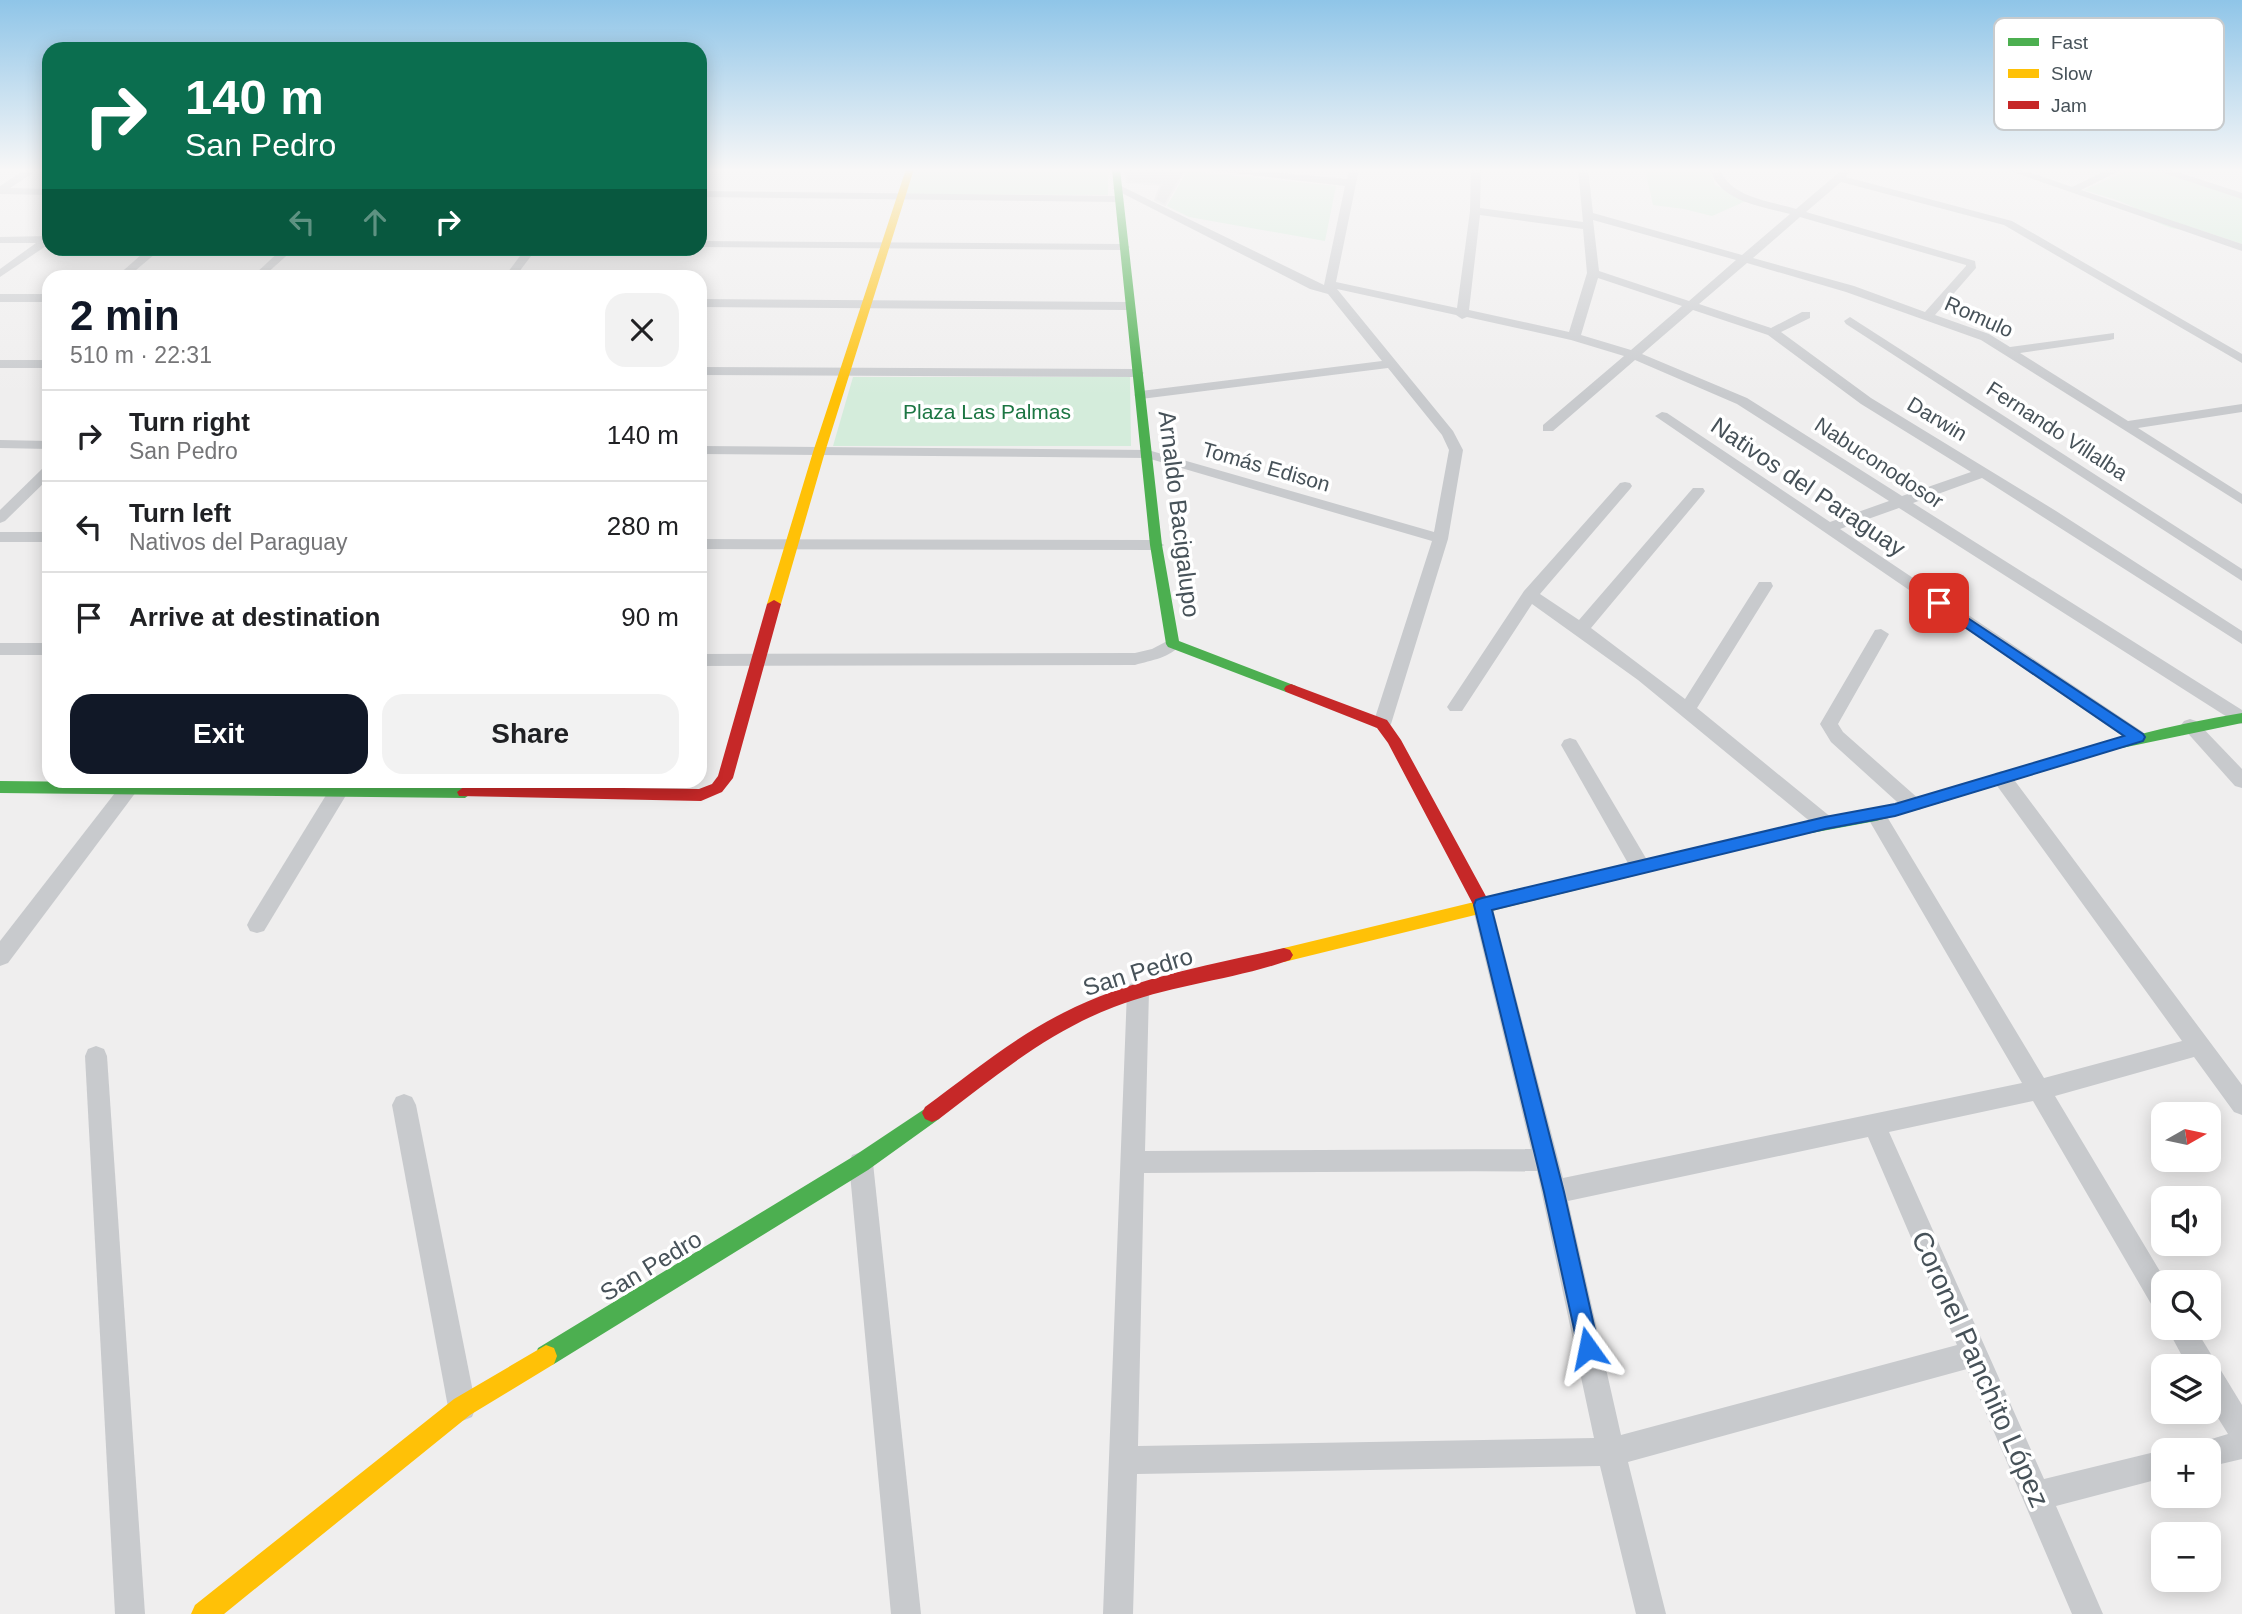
<!DOCTYPE html>
<html lang="en">
<head>
<meta charset="utf-8">
<style>
	:root { --surface:#fff; --page:#f2f2f2; --text:#202124; --muted:#757577; --line:#e0e0e0; --accent:#111827 }
	body { margin:0; font-family:Arial,sans-serif; background:var(--page); color:var(--text); height:100vh; display:flex; flex-direction:column; font-size:26px; white-space:nowrap }
	* { box-sizing:border-box; margin:0 }
	p { font-size:23px; color:var(--muted) }
	.icon { flex:none; width:38px; height:38px; fill:none; stroke:currentColor; stroke-width:2; stroke-linecap:round; stroke-linejoin:round }
	.map { position:relative; flex:1; overflow:hidden }
	.sheet { position:absolute; left:42px; top:270px; width:665px; height:518px; display:flex; flex-direction:column; background:var(--surface); border-radius:21px; box-shadow:0 4px 18px #0003 }
	.sheet>* { flex:none }
	.banner { position:absolute; left:42px; top:42px; width:665px; height:214px; border-radius:21px; box-shadow:0 4px 18px #0003; background:#0b6e4f; color:#fff; overflow:hidden }
	.needle { width:46px; rotate:81deg }
	.fabs { position:absolute; left:2151px; top:1102px; display:grid; gap:14px }
	.fabs a { display:grid; place-items:center; width:70px; height:70px; border-radius:14px; background:var(--surface); box-shadow:0 4px 18px #0003; font-size:35px }
	.pin { position:absolute; display:grid; place-items:center; width:60px; height:60px; color:#fff; margin:-30px; border-radius:14px; box-shadow:0 4px 10px #0006 }
	.me { position:absolute; width:77px; margin:-38px; rotate:348deg; stroke-linejoin:round; filter:drop-shadow(0 0 5px #0008) }
	.turn { display:flex; align-items:center; gap:24px; height:147px; padding:0 28px; font-size:32px }
	.turn .icon { width:91px; height:91px; stroke-width:2.5 }
	.turn b { display:block; font-size:49px; line-height:60px }
	.lanes { display:flex; align-items:center; height:66px; padding:0 28px; background:#0003; justify-content:center; gap:35px; direction:ltr }
	.lanes .off { opacity:.35 }
	.round { display:grid; place-items:center; flex:none; width:74px; height:74px; border-radius:21px; background:var(--page) }
	.summary { display:flex; align-items:center; justify-content:space-between; height:119px; padding:0 28px }
	h1 { font-size:42px; font-weight:800; line-height:52px; color:var(--accent) }
	.action { display:flex; gap:14px; margin-top:auto; padding:14px 28px }
	.action a { flex:1; height:80px; border-radius:21px; background:var(--accent); color:#fff; font-size:28px; font-weight:800; line-height:80px; text-align:center }
	.action a+a { background:var(--page); color:var(--text) }
	ul { padding:0; list-style:none }
	li { display:flex; align-items:center; gap:21px; height:91px; padding:0 28px; border-top:2px solid var(--line) }
	li div { flex:1 }
	li b { display:block; font-size:26px }
	li em { font-style:normal }
	.map>svg:first-child { display:block }
	.green { fill:#d4ecdb }
	.building { fill:#d5d6d7; stroke:#e0e0e1; stroke-width:2 }
	.lines { fill:none; stroke-linecap:round; stroke-linejoin:round }
	.street { fill:#c8cacd; fill-rule:evenodd }
	.fast { fill:#4caf50; fill-rule:evenodd }
	.slow { fill:#ffc107; fill-rule:evenodd }
	.jam { fill:#c62828; fill-rule:evenodd }
	.route { fill:#1a73e8; stroke:#114b97; stroke-width:2 }
	.labels { text-anchor:middle; stroke-width:7; stroke-linejoin:round; paint-order:stroke }
	.far-street-label { font-size:21px; fill:#475259; stroke:#fff }
	.far-park-label { font-size:21px; fill:#1c7643; stroke:#fff }
	.street-label { font-size:24px; fill:#475259; stroke:#fff }
	.near-street-label { font-size:28px; fill:#475259; stroke:#fff }
	.key { fill:#fff; stroke:#c8cbcd; stroke-width:2 }
	.key-label { font-size:19px; fill:#475259 }
</style>
</head>
<body>
<div class="map">
<svg width="2242" height="1614" viewBox="0 0 2242 1614">
	<rect width="100%" height="100%" fill="#efeeee"/>
	<g class="green">
		<polygon points="915,169 1108,169 1108,195 906,194"/>
		<polygon points="1645,169 1710,169 1715,185 1748,200 1712,216 1684,209 1653,205"/>
		<path d="M2131 169H2150L2242 198V244L2191 227C2171 236 2147 215 2131 206 2117 199 2099 195 2084 190Z"/>
		<polygon points="1187,171 1336,186 1325,241 1189,217 1167,206"/>
		<polygon points="853,377 1130,377 1131,446 833,446"/>
	</g>
	<polygon class="building" points="1126,169 1166,169 1184,171 1165,205 1155,200 1161,185 1127,182"/>
	<g class="lines">
		<g class="street">
			<polygon points="26,169 39,169 10,188 49,189 49,195 0,194 0,186"/>
			<path d="M1199 169H1241L1347 179 1349 169H1359L1336 282 1457 308 1470 211 1471 169H1481L1480 208 1583 222 1578 169H1588L1593 213 1742 255 1790 214C1761 206 1720 202 1710 169H1720C1730 198 1771 201 1796 209L1843 169H1851L1846 177 2012 221 2242 354V363L2004 225 1841 182 1806 212 1975 261 1976 268 1935 315 1989 334 2010 347 2114 333V339L2110 340 2020 353 2128 421 2242 404V412L2138 428 2242 494V504L1981 340 1846 292 1747 263 1699 304 1771 328 1802 312H1810V318L1781 332 1871 398 2056 511 2242 631V644L1982 478 1913 503 2242 710V724L2235 722 1899 508 1840 529 2143 732 2146 737 2143 742H2131L1655 416 1662 412 1667 413 1830 522 1889 501 1737 404 1635 360 1553 431H1543V425L1624 356 1571 340 1467 317 1462 319 1456 315 1337 289 1453 431 1463 450 1448 539 1391 724 1388 728H1376L1373 724 1432 541 1147 458 700 454V446L1148 450 1434 532 1449 450 1442 435 1388 368 1141 399 1134 395 1141 391 1382 361 1328 294 1310 289 1112 188 1121 186 1324 285 1345 186ZM1480 215 1583 229 1587 273 1569 332 1469 310ZM1800 217 1966 265V266L1925 312 1854 286 1753 258ZM1593 220 1736 260 1689 301 1599 271ZM1598 278 1682 306 1631 350 1581 335ZM1693 310 1768 335 1861 404 1971 472 1902 496 1747 398 1642 354Z"/>
			<polygon points="2004,169 2020,169 2072,187 2109,169 2123,169 2081,190 2242,244 2242,251"/>
			<polygon points="2151,169 2168,169 2242,193 2242,199"/>
			<polygon points="700,191 1119,196 1124,199 1119,202 700,197"/>
			<polygon points="49,236 49,244 0,277 0,269 36,243 0,243 0,237"/>
			<polygon points="700,241 1124,244 1130,247 1124,250 700,247"/>
			<polygon points="149,248 162,248 129,276 117,276"/>
			<polygon points="283,248 295,248 264,276 253,276"/>
			<polygon points="526,248 537,248 516,276 505,276"/>
			<rect x="0" y="294" width="49" height="8"/>
			<polygon points="700,299 1129,302 1135,306 1129,310 700,307"/>
			<polygon points="1850,317 2242,569 2242,581 1846,324 1844,321"/>
			<rect x="0" y="360" width="49" height="8"/>
			<polygon points="700,367 1137,369 1144,373 1137,377 700,375"/>
			<polygon points="0,440 49,441 49,449 0,448"/>
			<polygon points="49,466 49,478 5,521 0,523 0,510 44,467"/>
			<polygon points="1625,482 1630,483 1632,486 1630,489 1540,594 1579,620 1693,488 1703,488 1705,491 1703,494 1591,628 1685,699 1759,582 1771,582 1773,586 1697,708 1832,818 1835,823 1832,828 1825,830 1818,828 1638,680 1532,604 1462,711 1450,711 1447,707 1524,591 1620,483"/>
			<rect x="0" y="532" width="49" height="10"/>
			<polygon points="700,539 1156,540 1164,545 1156,550 700,549"/>
			<polygon points="1881,629 1889,634 1838,724 1843,732 1920,800 1923,805 1920,810 1906,810 1831,742 1820,724 1875,630"/>
			<path d="M1173 638 1181 644C1170 658 1152 660 1135 665L700 666V654L1135 653 1152 649Z"/>
			<rect x="0" y="643" width="49" height="12"/>
			<polygon points="2190,719 2196,721 2242,769 2242,788 2235,786 2184,729 2181,725 2184,721"/>
			<polygon points="1570,738 1576,740 1647,860 1650,866 1647,872 1640,874 1633,872 1561,745 1564,740"/>
			<path d="M2002 771 2009 773 2242 1085V1115L2234 1112 2194 1057 2055 1096 2167 1283H2163V1313L2154 1309 2033 1101 1889 1132 2044 1479 2163 1450 2166 1451H2163V1478L2056 1506 2103 1614H2072L1967 1369 1628 1462 1666 1614H1636L1600 1466 1137 1474 1133 1614H1103L1127 991 1130 984 1138 982 1146 984 1149 991 1145 1151 1531 1149 1472 905 1475 899 1482 897 1489 899 1492 905 1563 1178 2022 1083 1866 815 1869 810 1876 808 1883 810 2044 1078 2182 1041 1995 783 1993 778 1995 773ZM1868 1137 1957 1345 1621 1435 1568 1201ZM1537 1171 1594 1438 1138 1446 1144 1173Z"/>
			<polygon points="125,780 145,780 8,963 0,966 0,941"/>
			<polygon points="338,785 345,787 348,792 264,931 257,933 250,931 247,925 250,919 331,787"/>
			<polygon points="96,1046 104,1049 107,1056 145,1614 115,1614 85,1056 88,1049"/>
			<polygon points="404,1094 412,1097 416,1105 476,1407 472,1417 462,1421 452,1417 448,1407 392,1105 396,1097"/>
			<polygon points="861,1152 870,1155 873,1163 921,1614 891,1614 849,1163 852,1155"/>
			<polygon points="2167,1328 2195,1328 2242,1405 2242,1459 2208,1467 2208,1451 2195,1451 2198,1443 2228,1434 2208,1402 2208,1367 2188,1367"/>
		</g>
		<g class="fast">
			<polygon points="1112,169 1120,169 1162,545 1179,641 1296,686 1298,689 1296,692 1286,692 1168,647 1166,644 1150,545"/>
			<path d="M2242 713V723L2117 749 1913 811 1876 821 1806 834 1800 832 1798 828 1800 824 1806 822C1830 817 1856 814 1880 808 2003 777 2115 733 2242 713Z"/>
			<polygon points="0,781 465,786 473,792 465,798 0,793"/>
			<polygon points="932,1104 939,1107 942,1113 939,1119 868,1170 554,1364 546,1367 538,1364 535,1356 538,1348 854,1156"/>
		</g>
		<g class="slow">
			<polygon points="906,169 914,169 825,452 781,604 779,607 769,607 767,604 813,452"/>
			<polygon points="1806,822 1812,824 1814,828 1812,832 1284,962 1278,960 1275,955 1278,950 1284,948"/>
			<polygon points="546,1345 554,1348 557,1356 554,1364 470,1415 224,1614 191,1614 195,1605 454,1399"/>
		</g>
		<g class="jam">
			<polygon points="774,600 781,604 733,778 722,792 701,801 459,796 457,792 465,786 699,789 712,784 718,776 767,604"/>
			<polygon points="1291,684 1387,720 1401,740 1488,900 1490,905 1488,910 1482,912 1476,910 1388,743 1377,728 1286,692 1284,689 1286,686"/>
			<path d="M1284 948 1290 950 1293 955 1290 960C1233 980 1171 985 1114 1007 1048 1032 994 1077 939 1119L932 1122 925 1119 922 1113 925 1107C970 1074 1013 1038 1063 1013 1131 978 1210 965 1284 948Z"/>
		</g>
	</g>
	<linearGradient id="sky" x2="0" y2="1"><stop stop-color="#8fc5e8"/><stop offset="0.43" stop-color="#f8f7f7"/><stop offset="1" stop-color="#f8f7f7" stop-opacity="0"/></linearGradient>
	<rect width="2242" height="395" fill="url(#sky)"/>
	<polygon class="route" points="1939,599 2143,734 2145,737 2143,741 1895,816 1825,829 1492,910 1564,1192 1599,1348 1596,1356 1588,1359 1580,1356 1544,1192 1474,905 1476,900 1482,898 1825,817 1895,804 2124,736 1934,606 1934,600"/>
	<g class="labels">
		<g class="far-street-label">
			<text transform="translate(1979 317) rotate(24)" y="7">Romulo</text>
			<text transform="translate(1937 419) rotate(31)" y="7">Darwin</text>
			<text transform="translate(2057 431) rotate(33)" y="7">Fernando Villalba</text>
			<text transform="translate(1879 463) rotate(33)" y="7">Nabuconodosor</text>
			<text transform="translate(1266 467) rotate(16)" y="7">Tomás Edison</text>
		</g>
		<g class="far-park-label">
			<text x="987" y="419">Plaza Las Palmas</text>
		</g>
		<g class="street-label">
			<text transform="translate(1808 487) rotate(34)" y="8">Nativos del Paraguay</text>
			<text transform="translate(1179 514) rotate(83)" y="8">Arnaldo Bacigalupo</text>
			<text transform="translate(1138 972) rotate(-17)" y="8">San Pedro</text>
			<text transform="translate(651 1266) rotate(-31)" y="8">San Pedro</text>
		</g>
		<g class="near-street-label">
			<text transform="translate(1981 1369) rotate(66)" y="10">Coronel Panchito López</text>
		</g>
	</g>
	<rect x="1994" y="18" width="230" height="112" rx="10" class="key"/>
	<rect x="2008" y="38" width="31" height="8" fill="#4caf50"/>
	<rect x="2008" y="69" width="31" height="9" fill="#ffc107"/>
	<rect x="2008" y="101" width="31" height="8" fill="#c62828"/>
	<g class="key-label">
		<text x="2051" y="49">Fast</text>
		<text x="2051" y="80">Slow</text>
		<text x="2051" y="112">Jam</text>
	</g>
</svg>
<div class="fabs">
<a><svg class="needle" viewBox="-14 -14 28 28"><path d="M0-13l5 13h-10z" fill="#e53935"/><path d="M0 13l5-13h-10z" fill="#757577"/></svg></a>
<a><svg class="icon" aria-label="sound" viewBox="0 0 24 24"><path d="M4 9h4l5-4v14l-5-4H4zM17 9q2 3 0 6"/></svg></a>
<a><svg class="icon" aria-label="search" viewBox="0 0 24 24"><circle cx="10" cy="10" r="6"/><path d="M15 15l6 6"/></svg></a>
<a><svg class="icon" aria-label="layers" viewBox="0 0 24 24"><path d="M12 4l9 5-9 5-9-5zM3 14l9 5 9-5"/></svg></a>
<a>+</a>
<a>−</a>
</div>
<div class="pin" style="left:1939px;top:603px;background:#d93025"><svg class="icon" aria-label="arrive" viewBox="0 0 24 24"><path d="M6 21V4h12l-3 4 3 4H6"/></svg></div>
<svg class="me" style="left:1588px;top:1348px" viewBox="-20 -20 40 40"><path d="M0-17L14 15 0 8-14 15z" fill="#1a73e8" stroke="#fff" stroke-width="4"/></svg>
<div class="banner">
<div class="turn"><svg class="icon" aria-label="right" viewBox="0 0 24 24"><path d="M7 20v-9h11M14 6l5 5-5 5"/></svg><div><b>140 m</b>San Pedro</div></div>
<div class="lanes"><svg class="icon off" aria-label="left" viewBox="0 0 24 24"><path d="M17 20v-9H6M10 6l-5 5 5 5"/></svg><svg class="icon off" aria-label="ahead" viewBox="0 0 24 24"><path d="M12 20V5M6 11l6-6 6 6"/></svg><svg class="icon" aria-label="right" viewBox="0 0 24 24"><path d="M7 20v-9h11M14 6l5 5-5 5"/></svg></div>
</div>
<section class="sheet">
<div class="summary"><div><h1>2 min</h1><p>510 m · 22:31</p></div><a class="round"><svg class="icon" aria-label="close" viewBox="0 0 24 24"><path d="M6 6l12 12M18 6L6 18"/></svg></a></div>
<ul>
<li><svg class="icon" aria-label="right" viewBox="0 0 24 24"><path d="M7 20v-9h11M14 6l5 5-5 5"/></svg><div><b>Turn right</b><p>San Pedro</p></div><em>140 m</em></li>
<li><svg class="icon" aria-label="left" viewBox="0 0 24 24"><path d="M17 20v-9H6M10 6l-5 5 5 5"/></svg><div><b>Turn left</b><p>Nativos del Paraguay</p></div><em>280 m</em></li>
<li><svg class="icon" aria-label="arrive" viewBox="0 0 24 24"><path d="M6 21V4h12l-3 4 3 4H6"/></svg><div><b>Arrive at destination</b></div><em>90 m</em></li>
</ul>
<div class="action"><a>Exit</a><a>Share</a></div>
</section>
</div>
</body>
</html>
